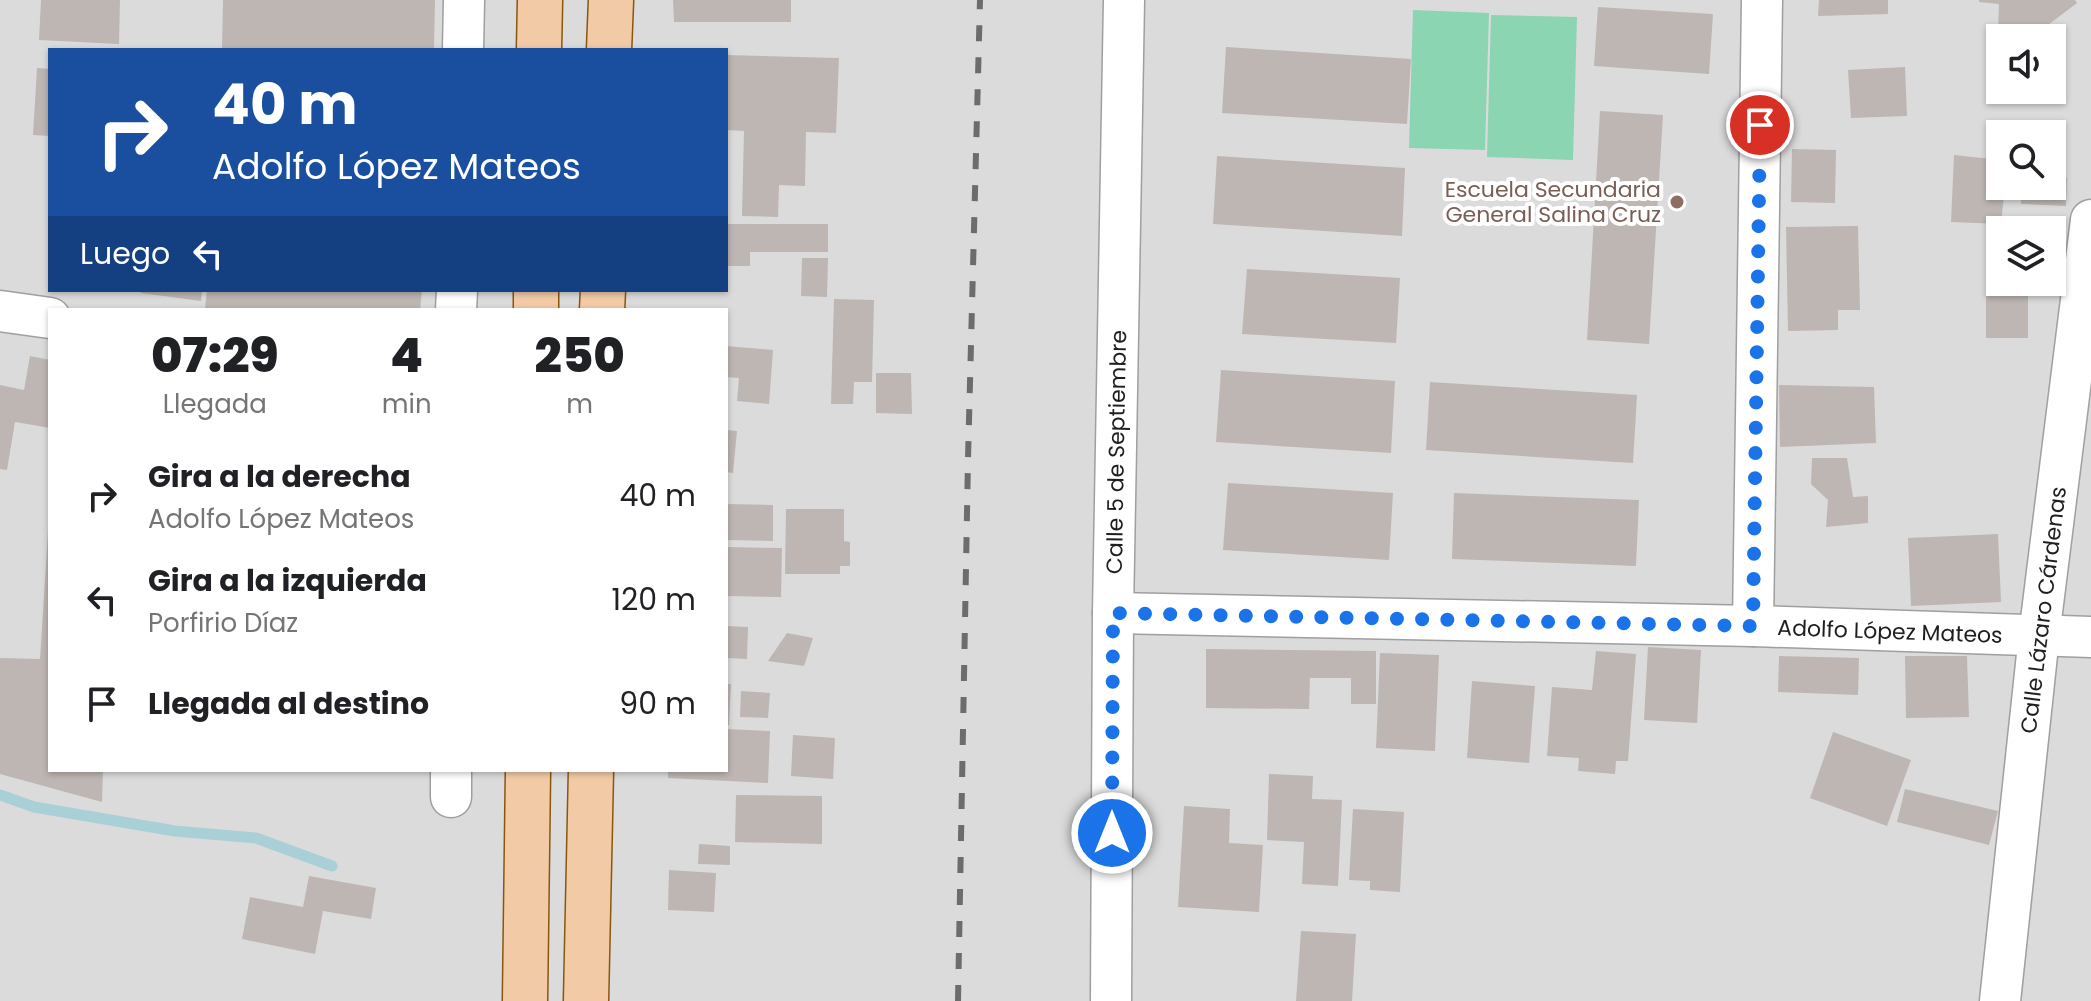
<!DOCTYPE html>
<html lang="es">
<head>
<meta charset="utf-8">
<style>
	:root { --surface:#fff; --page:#f6f6f6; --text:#202124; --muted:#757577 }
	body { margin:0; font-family:Poppins,sans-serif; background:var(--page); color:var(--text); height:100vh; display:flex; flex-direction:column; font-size:30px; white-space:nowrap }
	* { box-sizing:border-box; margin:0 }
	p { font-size:26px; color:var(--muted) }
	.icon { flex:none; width:44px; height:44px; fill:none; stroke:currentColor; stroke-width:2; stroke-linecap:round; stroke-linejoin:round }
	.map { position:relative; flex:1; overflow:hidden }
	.panel { position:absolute; left:48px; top:308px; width:680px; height:464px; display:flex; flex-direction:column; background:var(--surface); border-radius:0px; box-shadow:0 2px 6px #0004 }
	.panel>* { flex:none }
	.banner { position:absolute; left:48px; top:48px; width:680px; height:244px; border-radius:0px; box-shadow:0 2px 6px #0004; background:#1a4fa0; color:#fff; overflow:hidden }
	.fabs { position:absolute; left:1986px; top:24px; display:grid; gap:16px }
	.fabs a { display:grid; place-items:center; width:80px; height:80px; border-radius:0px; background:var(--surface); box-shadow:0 2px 6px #0004; font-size:40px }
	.pin { position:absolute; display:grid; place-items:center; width:68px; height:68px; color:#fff; margin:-34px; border:4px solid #fff; border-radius:50%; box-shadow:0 2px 8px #0007 }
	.me { position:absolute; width:88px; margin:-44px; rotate:0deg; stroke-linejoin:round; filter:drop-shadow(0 0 6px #0008) }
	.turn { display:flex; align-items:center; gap:28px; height:168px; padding:0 32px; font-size:36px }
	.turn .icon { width:104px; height:104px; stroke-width:2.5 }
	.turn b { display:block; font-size:56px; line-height:68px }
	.then { display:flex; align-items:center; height:76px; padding:0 32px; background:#0003; gap:16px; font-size:30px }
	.eta { display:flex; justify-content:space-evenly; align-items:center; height:136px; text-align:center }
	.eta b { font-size:48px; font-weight:800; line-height:56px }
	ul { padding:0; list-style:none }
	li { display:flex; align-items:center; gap:24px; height:104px; padding:0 32px }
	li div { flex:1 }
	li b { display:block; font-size:30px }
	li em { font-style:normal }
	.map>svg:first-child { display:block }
	.residential { fill:#dcdbdb; fill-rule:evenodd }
	.pitch { fill:#8bd5b2 }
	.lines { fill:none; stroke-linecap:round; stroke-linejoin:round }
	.stream { stroke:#aad0d7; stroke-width:11 }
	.building { fill:#beb6b2 }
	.minor-casing { stroke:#9f9f9f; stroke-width:43 }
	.major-casing { stroke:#88570f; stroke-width:47 }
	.minor { stroke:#fff; stroke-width:40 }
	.major { stroke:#f2cba6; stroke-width:44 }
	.rail { stroke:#6c6c6c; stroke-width:6; stroke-dasharray:16 16; stroke-linecap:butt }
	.route { stroke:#1a73e8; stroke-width:14; stroke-dasharray:0 25.2 }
	.education-dot { fill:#8d6e63; stroke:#fff; stroke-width:3 }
	.labels { text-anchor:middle; stroke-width:8; stroke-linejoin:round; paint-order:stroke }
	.education-label { font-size:22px; fill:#785e54; stroke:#fff; text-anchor:end }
	.street-label { font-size:22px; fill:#1e1e1e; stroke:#fff }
</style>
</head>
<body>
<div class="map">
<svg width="2091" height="1001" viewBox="0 0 2091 1001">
	<rect width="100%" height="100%" fill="#eeeae5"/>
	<path class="residential" d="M0 0H2091V1001H0ZM2000 38H2052V90H2000ZM50 50H726V290H50ZM2000 134H2052V186H2000ZM2000 230H2052V282H2000ZM50 310H726V770H50Z"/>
	<g class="pitch">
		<polygon points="1413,10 1489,13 1485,150 1409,148"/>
		<polygon points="1491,15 1577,17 1573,160 1487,157"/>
	</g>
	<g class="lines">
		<polyline class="stream" points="0,795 34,807 175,831 256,838 332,866"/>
	</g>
	<g class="building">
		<polygon points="41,0 120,0 119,44 39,40"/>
		<polygon points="223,0 435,0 434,50 222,50"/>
		<polygon points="673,0 791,0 791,22 674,22"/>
		<polygon points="1819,0 1888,0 1888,14 1818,16"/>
		<polygon points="1979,0 2075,0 2077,3 2044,28 2027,33 1998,32 1999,4 1979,2"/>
		<polygon points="1598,7 1713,14 1709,74 1594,66"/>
		<polygon points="1226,47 1411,59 1407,124 1222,113"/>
		<polygon points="726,55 839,58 836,133 806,132 805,186 779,185 778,217 742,216 744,131 726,130"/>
		<polygon points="1905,67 1907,116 1851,118 1848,70"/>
		<polygon points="37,68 50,69 50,136 33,135"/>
		<polygon points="1600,111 1663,115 1649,344 1587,340"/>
		<polygon points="1792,149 1836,150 1835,203 1791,202"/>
		<polygon points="1954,155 2000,160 2000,186 2005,186 2001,224 1951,222"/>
		<polygon points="1217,156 1405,168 1402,236 1213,224"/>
		<polygon points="2052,178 2067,178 2066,206 2021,204 2021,186 2052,186"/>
		<polygon points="726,224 828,224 828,252 750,252 750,266 726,266"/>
		<polygon points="1858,226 1860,310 1838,310 1838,330 1788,331 1786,227"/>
		<polygon points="802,258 828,258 827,297 801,296"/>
		<polygon points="1247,269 1400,278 1396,343 1242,334"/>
		<polygon points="1986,280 2000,280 2000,282 2028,282 2028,338 1986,338"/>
		<polygon points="141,290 202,290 201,301 141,293"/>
		<polygon points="207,290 422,290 420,310 223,310 205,308"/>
		<polygon points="834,299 874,300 872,382 854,382 853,404 831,404"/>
		<polygon points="726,346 773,350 769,404 737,401 739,378 726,377"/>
		<polygon points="30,356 50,360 50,428 15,422 7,470 0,469 0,385 24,390"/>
		<polygon points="1221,370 1395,381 1391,453 1216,442"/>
		<polygon points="876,373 911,373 912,414 876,413"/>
		<polygon points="1430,382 1637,395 1633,463 1426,450"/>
		<polygon points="1779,385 1874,387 1876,443 1780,447"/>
		<polygon points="726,430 737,431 733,473 726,472"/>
		<polygon points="1812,458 1847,458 1853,497 1868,496 1868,523 1826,527 1828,500 1811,484"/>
		<polygon points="1228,483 1393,493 1389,560 1223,550"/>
		<polygon points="1454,493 1639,500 1636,566 1452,559"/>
		<polygon points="726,504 773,505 773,541 726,540"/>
		<polygon points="786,509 844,509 844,541 850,542 850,566 840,566 840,574 785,574"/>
		<polygon points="48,532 50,532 50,770 103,770 102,802 0,774 0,658 40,659"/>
		<polygon points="1998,534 2001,602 1911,606 1908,538"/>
		<polygon points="726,547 782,548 781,597 726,596"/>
		<polygon points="726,626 748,627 747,659 726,658"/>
		<polygon points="787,633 813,638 804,666 768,661"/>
		<polygon points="1648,647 1701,650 1697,723 1644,720"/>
		<polygon points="1206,649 1376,651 1376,704 1351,704 1351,678 1310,678 1309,709 1206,708"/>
		<polygon points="1596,651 1636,654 1628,761 1616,761 1615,774 1578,771 1579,758 1547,756 1552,687 1592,690"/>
		<polygon points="1380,653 1439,655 1435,751 1376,748"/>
		<polygon points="1779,656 1859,658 1858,695 1778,692"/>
		<polygon points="1905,656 1967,656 1969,717 1906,718"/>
		<polygon points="1472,681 1535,686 1529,763 1467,758"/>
		<polygon points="726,684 731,684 729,725 726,725"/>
		<polygon points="741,691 770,693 768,718 740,717"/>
		<polygon points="726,729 770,731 768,783 668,778 668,770 726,770"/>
		<polygon points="1833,732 1911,760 1887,826 1810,798"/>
		<polygon points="793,735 835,738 833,779 791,776"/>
		<polygon points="1269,774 1313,776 1312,799 1342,800 1338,886 1302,884 1304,842 1267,840"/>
		<polygon points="1905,789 1998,811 1989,845 1897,822"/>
		<polygon points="736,795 822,796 822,844 735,842"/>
		<polygon points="1184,806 1230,809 1229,843 1263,845 1259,912 1178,907"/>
		<polygon points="1353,809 1404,812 1400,892 1370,890 1370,881 1349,880"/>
		<polygon points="699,844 730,846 730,865 698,864"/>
		<polygon points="669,870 716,873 714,912 668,910"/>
		<polygon points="309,876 376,888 371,919 323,911 315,954 242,939 250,897 303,907"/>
		<polygon points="1301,931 1356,934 1352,1001 1296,1001"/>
	</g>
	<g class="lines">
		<g class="minor-casing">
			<g id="minor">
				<polyline points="463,50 464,0"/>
				<polyline points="456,310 457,290"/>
				<polyline points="0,311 50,318"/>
				<polyline points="1113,613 1753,626 2091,637"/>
				<polyline points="1753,626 1762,0"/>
				<polyline points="451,797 451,770"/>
				<polyline points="1111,1001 1113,613 1124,0"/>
				<polyline points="2000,1001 2039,636 2091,220"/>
			</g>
		</g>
		<g class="major-casing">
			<g id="major">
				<polyline points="539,50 540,0"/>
				<polyline points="609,50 611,0"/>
				<polyline points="536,310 536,290"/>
				<polyline points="602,310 603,290"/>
				<polyline points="525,1001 528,770"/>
				<polyline points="586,1001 591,770"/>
			</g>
		</g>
		<use href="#minor" class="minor"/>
		<use href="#major" class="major"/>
		<polyline class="rail" points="958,1001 968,459 980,0"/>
	</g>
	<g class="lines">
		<polyline class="route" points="1112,833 1113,613 1753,626 1760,125"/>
	</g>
	<circle class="education-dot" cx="1677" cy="202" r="8"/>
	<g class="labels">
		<g class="education-label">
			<text x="1661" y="197">Escuela Secundaria<tspan x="1661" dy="25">General Salina Cruz</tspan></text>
		</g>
		<g class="street-label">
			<text transform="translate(1116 452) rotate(-89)" y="8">Calle 5 de Septiembre</text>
			<text transform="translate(2043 610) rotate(-83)" y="8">Calle Lázaro Cárdenas</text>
			<text transform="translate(1890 631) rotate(2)" y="8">Adolfo López Mateos</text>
		</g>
	</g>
</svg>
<div class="fabs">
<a><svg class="icon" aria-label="sound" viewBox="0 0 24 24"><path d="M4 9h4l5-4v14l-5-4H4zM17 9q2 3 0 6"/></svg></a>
<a><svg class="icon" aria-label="search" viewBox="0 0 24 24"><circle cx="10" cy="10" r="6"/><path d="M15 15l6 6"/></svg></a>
<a><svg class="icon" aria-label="layers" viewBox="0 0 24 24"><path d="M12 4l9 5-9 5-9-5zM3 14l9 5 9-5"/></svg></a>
</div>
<div class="pin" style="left:1760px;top:125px;background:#d93025"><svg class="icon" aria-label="arrive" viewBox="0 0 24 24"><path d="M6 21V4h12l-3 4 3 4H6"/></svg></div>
<svg class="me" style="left:1112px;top:833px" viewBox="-20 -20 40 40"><circle r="17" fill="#1a73e8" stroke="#fff" stroke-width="3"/><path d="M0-11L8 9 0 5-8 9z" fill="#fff"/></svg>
<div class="banner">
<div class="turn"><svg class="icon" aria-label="right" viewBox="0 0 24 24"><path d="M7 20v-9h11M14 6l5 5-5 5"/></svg><div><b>40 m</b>Adolfo López Mateos</div></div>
<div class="then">Luego<svg class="icon" aria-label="left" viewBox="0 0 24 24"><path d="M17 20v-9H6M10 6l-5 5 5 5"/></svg></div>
</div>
<section class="panel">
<div class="eta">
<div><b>07:29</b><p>Llegada</p></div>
<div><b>4</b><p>min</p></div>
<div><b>250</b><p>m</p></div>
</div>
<ul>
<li><svg class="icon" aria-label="right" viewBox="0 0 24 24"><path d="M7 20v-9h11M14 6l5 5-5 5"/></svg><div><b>Gira a la derecha</b><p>Adolfo López Mateos</p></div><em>40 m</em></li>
<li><svg class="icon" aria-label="left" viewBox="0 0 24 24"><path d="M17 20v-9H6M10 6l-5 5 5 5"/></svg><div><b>Gira a la izquierda</b><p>Porfirio Díaz</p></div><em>120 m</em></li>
<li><svg class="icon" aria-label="arrive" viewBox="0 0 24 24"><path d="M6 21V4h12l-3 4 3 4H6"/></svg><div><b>Llegada al destino</b></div><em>90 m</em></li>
</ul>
</section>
</div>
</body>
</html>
